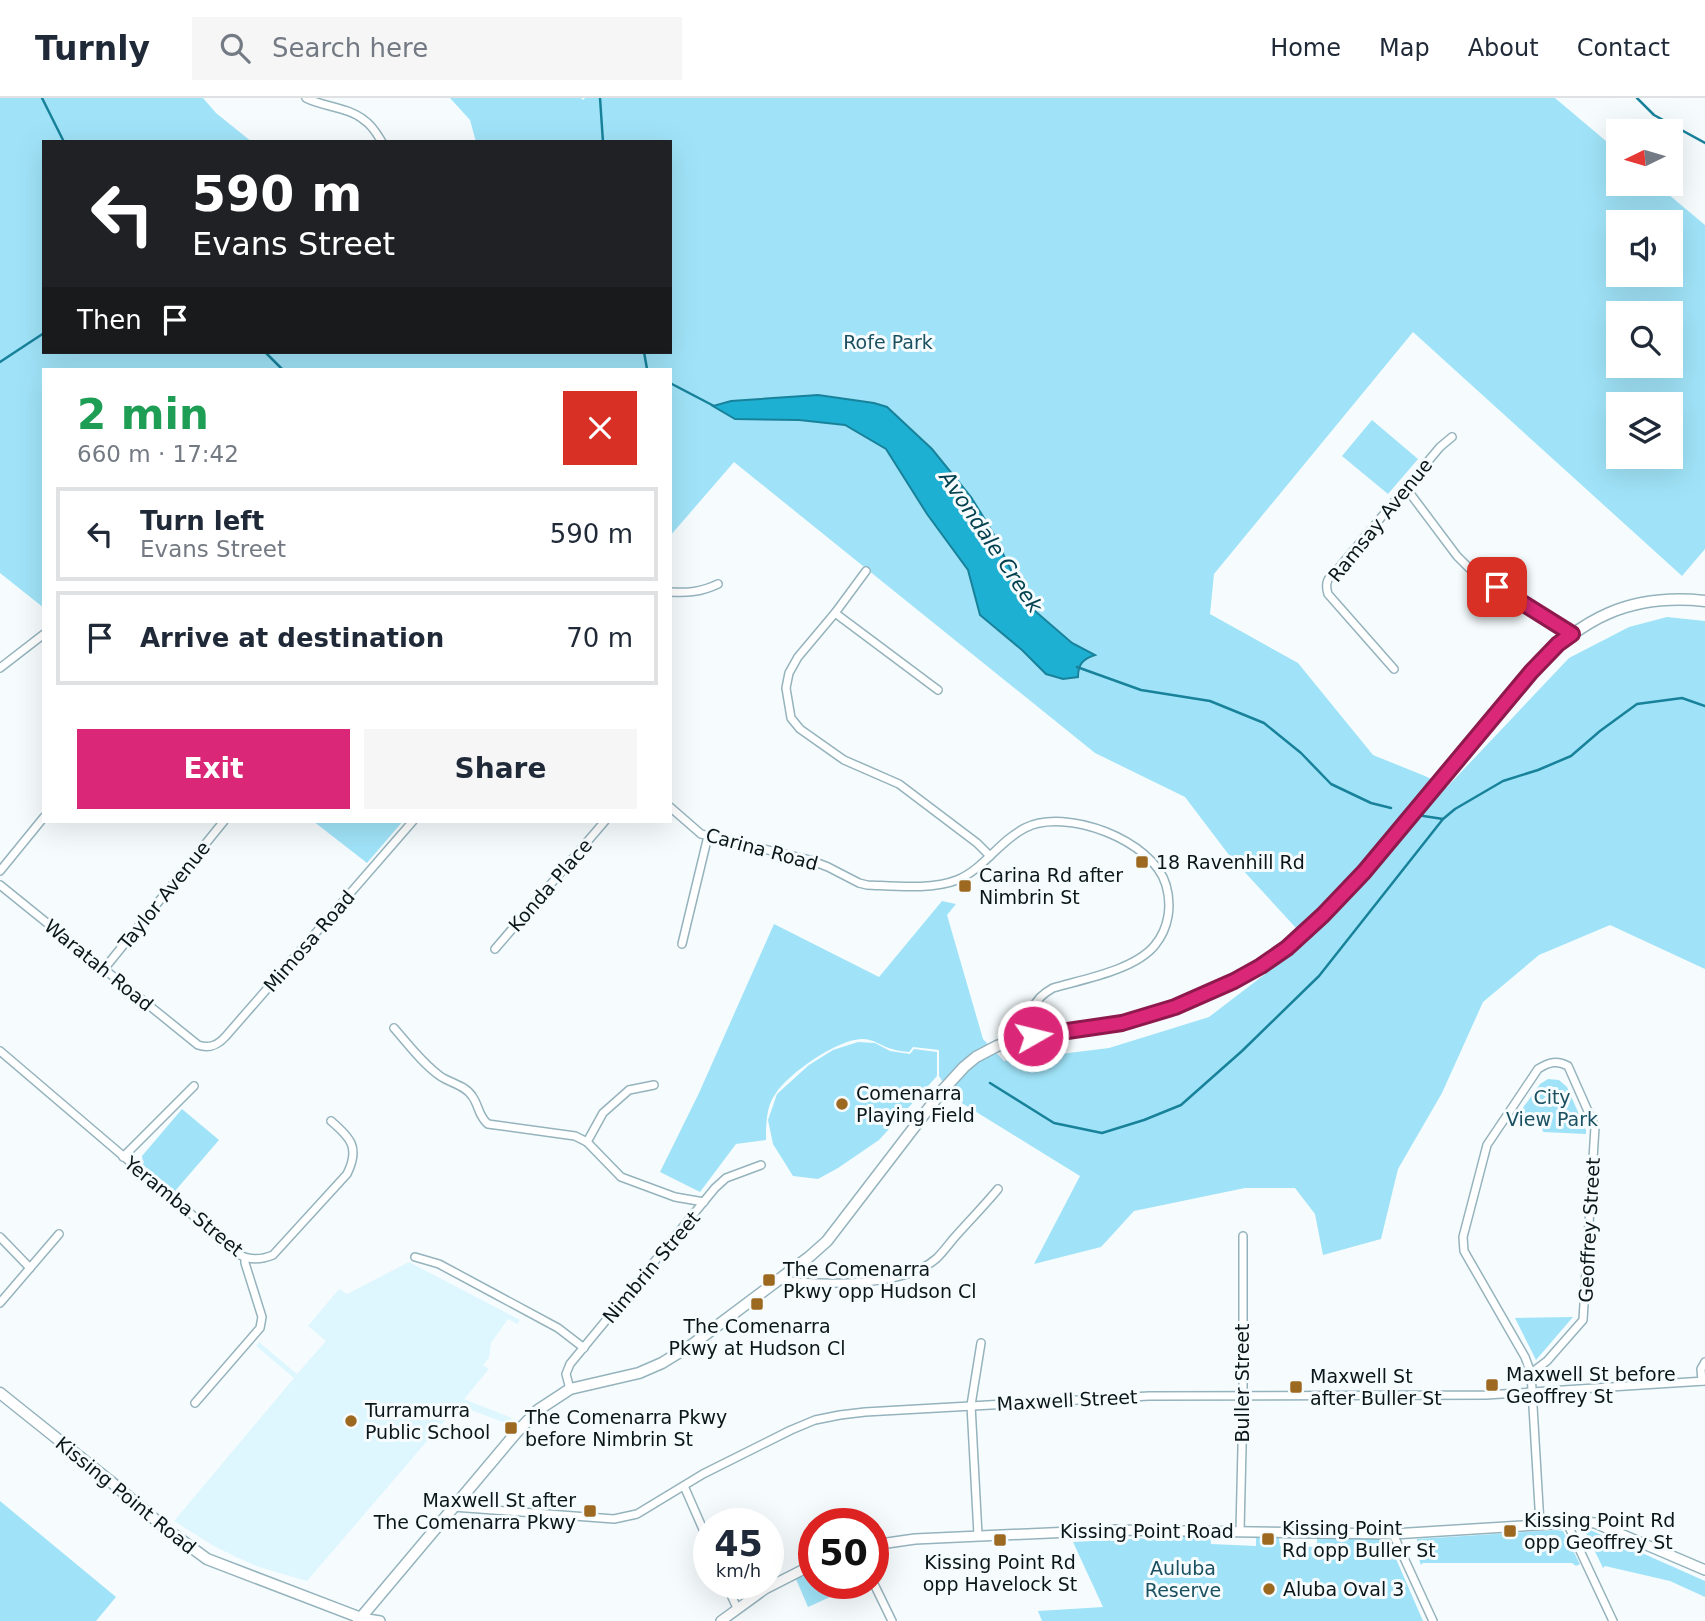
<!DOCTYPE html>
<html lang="en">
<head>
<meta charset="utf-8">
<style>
	:root { --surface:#fff; --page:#f6f6f7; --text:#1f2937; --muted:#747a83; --line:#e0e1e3; --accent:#db2777 }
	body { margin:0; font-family:"DejaVu Sans",sans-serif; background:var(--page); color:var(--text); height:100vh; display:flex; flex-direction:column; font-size:26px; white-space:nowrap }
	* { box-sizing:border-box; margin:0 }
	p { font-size:23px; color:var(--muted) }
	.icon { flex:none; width:38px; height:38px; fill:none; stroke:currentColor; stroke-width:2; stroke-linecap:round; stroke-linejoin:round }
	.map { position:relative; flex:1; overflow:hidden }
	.details { position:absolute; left:42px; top:270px; width:630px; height:455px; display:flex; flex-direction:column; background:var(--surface); border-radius:0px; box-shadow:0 7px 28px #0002 }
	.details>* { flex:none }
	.banner { position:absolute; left:42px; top:42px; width:630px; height:214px; border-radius:0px; box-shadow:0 7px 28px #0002; background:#202124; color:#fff; overflow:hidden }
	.needle { width:46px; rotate:265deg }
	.controls { position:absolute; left:1606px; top:21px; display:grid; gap:14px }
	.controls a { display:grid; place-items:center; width:77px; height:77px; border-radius:0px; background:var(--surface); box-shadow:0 7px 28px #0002; font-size:35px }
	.speed { position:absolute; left:693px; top:1410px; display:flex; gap:14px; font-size:35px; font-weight:700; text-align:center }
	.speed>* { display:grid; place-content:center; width:91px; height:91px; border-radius:50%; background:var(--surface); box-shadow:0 7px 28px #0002; line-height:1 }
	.speed small { font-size:18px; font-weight:400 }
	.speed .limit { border:10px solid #d22; background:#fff; color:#111 }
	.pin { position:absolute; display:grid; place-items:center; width:60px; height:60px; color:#fff; margin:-30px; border-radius:14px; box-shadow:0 4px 10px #0006 }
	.me { position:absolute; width:77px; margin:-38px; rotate:82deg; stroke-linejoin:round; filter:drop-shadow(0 0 5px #0008) }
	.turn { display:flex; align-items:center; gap:24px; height:147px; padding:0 35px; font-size:32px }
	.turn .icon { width:91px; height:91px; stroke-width:2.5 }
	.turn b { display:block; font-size:49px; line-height:60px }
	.then { display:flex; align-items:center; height:66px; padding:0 35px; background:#0003; gap:14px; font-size:26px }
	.round { display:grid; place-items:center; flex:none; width:74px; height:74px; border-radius:0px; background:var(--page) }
	.headline { display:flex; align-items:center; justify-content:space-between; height:119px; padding:0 35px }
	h1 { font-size:42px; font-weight:700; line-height:52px; color:#1e9e55 }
	.button { display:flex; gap:14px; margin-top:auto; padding:14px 35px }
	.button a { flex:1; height:80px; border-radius:0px; background:var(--accent); color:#fff; font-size:28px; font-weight:700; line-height:80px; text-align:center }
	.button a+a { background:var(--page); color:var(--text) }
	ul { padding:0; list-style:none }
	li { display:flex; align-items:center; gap:21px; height:94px; margin:0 14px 10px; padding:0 21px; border:4px solid var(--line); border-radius:0px }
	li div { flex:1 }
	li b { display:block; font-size:26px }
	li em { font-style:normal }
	header { display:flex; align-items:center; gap:42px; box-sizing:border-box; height:98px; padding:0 35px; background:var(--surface); border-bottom:2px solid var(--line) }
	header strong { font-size:33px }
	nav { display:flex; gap:38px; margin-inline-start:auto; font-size:24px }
	.search { width:490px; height:63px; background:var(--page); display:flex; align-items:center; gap:18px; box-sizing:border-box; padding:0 24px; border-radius:0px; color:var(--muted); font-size:26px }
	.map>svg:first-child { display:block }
	.built { fill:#def6fe }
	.green { fill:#a0e3f8; fill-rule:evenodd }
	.water { fill:#1eb0d3; stroke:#18829b; stroke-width:2 }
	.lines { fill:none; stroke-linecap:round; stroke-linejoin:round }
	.stream { stroke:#18829b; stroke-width:2.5 }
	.minor-casing { stroke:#95b3bd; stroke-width:10 }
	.tertiary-casing { stroke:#95b3bd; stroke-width:12 }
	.secondary-casing { stroke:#95b3bd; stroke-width:13 }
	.minor { stroke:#fff; stroke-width:7 }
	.tertiary { stroke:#fff; stroke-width:9 }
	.secondary { stroke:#fff; stroke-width:10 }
	.route-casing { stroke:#8e194d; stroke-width:18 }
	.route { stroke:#db2777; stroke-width:12 }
	.poi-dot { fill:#9d6921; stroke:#f6fcfe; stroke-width:2.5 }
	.labels { text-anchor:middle; stroke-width:6; stroke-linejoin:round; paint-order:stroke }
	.park-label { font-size:19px; fill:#1a5060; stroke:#f6fcfe }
	.street-label { font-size:19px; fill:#0a1619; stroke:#f6fcfe }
	.poi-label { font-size:19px; fill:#0a1619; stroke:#f6fcfe; text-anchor:start }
	.water-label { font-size:21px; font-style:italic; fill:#04414f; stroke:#f6fcfe }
</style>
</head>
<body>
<header>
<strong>Turnly</strong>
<div class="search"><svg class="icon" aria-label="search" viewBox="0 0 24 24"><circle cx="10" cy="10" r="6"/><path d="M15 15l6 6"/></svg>Search here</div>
<nav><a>Home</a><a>Map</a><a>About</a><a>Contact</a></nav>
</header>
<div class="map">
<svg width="1705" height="1523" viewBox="0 0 1705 1523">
	<rect width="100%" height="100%" fill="#f6fcfe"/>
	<polygon class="built" points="409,1164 520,1222 517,1226 508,1221 491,1245 489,1260 483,1267 489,1271 464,1301 512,1320 508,1326 458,1307 307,1483 259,1469 236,1459 214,1448 174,1423 294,1280 256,1248 259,1244 297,1276 326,1243 308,1228 339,1191 347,1196"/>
	<g class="green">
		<path d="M0 0H203L216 15 252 44H44V254H670V44H476L470 22 450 0H581L583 2 585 0H1555L1619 54V86H1656L1705 127V451L1682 478 1413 234 1214 476 1210 516 1298 565 1373 657 1425 678 1447 689 1569 560 1629 529 1667 519 1705 523V871L1610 827 1539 857 1483 904 1442 995 1398 1071 1381 1141 1323 1157 1315 1116 1295 1090H1245L1134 1113 1101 1149 1034 1166 1080 1078 952 999 939 978V952L913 949 909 954C903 953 898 953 892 951 881 948 874 941 862 941 838 941 789 975 776 995 766 1008 766 1026 766 1042L736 1046 700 1094 660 1074 699 995 774 826 879 879 942 803 956 806 947 817 983 941 1004 963 1109 950 1209 919 1308 843 1229 757 1185 699 1095 655 734 364 670 438V271H44V510L0 475ZM1619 124H1671V177H1619ZM1619 215H1671V268H1619ZM1619 306H1671V359H1619Z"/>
		<polygon points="1372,322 1418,361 1388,396 1342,358"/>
		<polygon points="313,723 403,723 367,765"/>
		<polygon points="858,944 875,945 890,953 910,956 914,951 937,954 937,978 879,1042 838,1070 818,1081 793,1078 773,1046 768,1022 777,996 809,967 833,952"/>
		<polygon points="1548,981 1559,982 1567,989 1586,1032 1586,1036 1543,1034 1542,1029 1520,1014 1540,986"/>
		<polygon points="182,1011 219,1042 175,1093 143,1067 142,1058"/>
		<polygon points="1573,1219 1536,1262 1515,1220"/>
		<polygon points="0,1403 116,1499 96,1523 0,1523"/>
		<polygon points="1584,1431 1588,1431 1705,1483 1705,1499 1670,1483 1605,1468 1603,1470"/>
		<polygon points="1556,1432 1563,1433 1580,1466 1576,1468 1572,1465 1423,1465 1421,1467 1418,1458 1417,1441"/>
		<polygon points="1210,1437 1211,1446 1256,1448 1256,1439 1279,1440 1280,1448 1317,1449 1317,1441 1387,1440 1423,1523 1042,1523 1038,1513 1103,1509 1073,1444"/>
		<polygon points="814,1473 814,1486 859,1486 808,1509 796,1481"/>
	</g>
	<path class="water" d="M818 297 874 305 887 309 932 351 971 399 992 433 1028 507 1072 545 1095 557C1083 561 1078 566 1078 579L1063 581 1046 576 1022 552 980 517 968 472 927 416 886 351 845 327 799 322 735 321 713 308 731 303Z"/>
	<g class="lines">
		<g class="stream">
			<polyline points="42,0 64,44"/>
			<polyline points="600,0 603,44"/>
			<polyline points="1637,0 1654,17 1705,45"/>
			<polyline points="265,254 282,271"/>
			<polyline points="644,254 647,271"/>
			<polyline points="0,264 44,235"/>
			<polyline points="670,285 714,308"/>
			<polyline points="1077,569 1141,592 1210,603 1264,625 1301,655 1331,686 1371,705 1391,710"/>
			<polyline points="1417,717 1443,721 1455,711 1503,683 1538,672 1571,658 1600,633 1637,606 1682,600 1705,608"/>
			<polyline points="990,985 1054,1025 1102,1035 1144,1022 1181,1007 1242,953 1319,878 1443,721"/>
		</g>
		<g class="minor-casing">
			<g id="minor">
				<path d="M306 0C324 9 348 9 364 22 372 27 377 36 382 44"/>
				<polyline points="1406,390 1457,458 1475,476 1571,536"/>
				<polyline points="866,473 835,515 798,559 789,575 786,590 791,620 800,631 844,662 899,686 977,745 990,758"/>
				<path d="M670 494C688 495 701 494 718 486"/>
				<polyline points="835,515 938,592"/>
				<polyline points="0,570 44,536"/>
				<path d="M1394 571 1328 496C1324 483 1329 479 1338 471L1440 349 1452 339"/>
				<path d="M670 709 701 736 810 762 828 769 859 785 867 787C894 788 932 792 957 782 984 771 999 743 1025 730 1065 709 1153 742 1166 787 1172 807 1169 830 1155 847 1135 872 1084 881 1053 890 1031 902 1030 914 1033 938"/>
				<polyline points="0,773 44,719"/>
				<path d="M0 787 198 947C210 951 218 947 226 938L413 723"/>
				<polyline points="682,846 708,738"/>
				<polyline points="495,851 605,723"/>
				<polyline points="104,871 224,723"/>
				<path d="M394 930C408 946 422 965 440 978 450 985 465 987 472 998 479 1007 478 1018 488 1026L575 1038 587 1044 621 1079 675 1099 704 1104"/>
				<path d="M0 953 238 1156C250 1163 261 1162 273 1157L347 1076C360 1050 351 1040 331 1023"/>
				<polyline points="587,1044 603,1015 629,992 654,987"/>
				<polyline points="123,1059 194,988"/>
				<polyline points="0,1139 30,1170"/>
				<polyline points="415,1159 439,1166 493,1195 558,1230 584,1250"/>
				<path d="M779 1182C821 1187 904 1190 937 1160 943 1154 949 1146 954 1140 969 1123 984 1108 998 1091"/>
				<polyline points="0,1205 59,1136"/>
				<path d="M1531 1275 1547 1263 1583 1222 1595 1029 1568 968C1557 962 1549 964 1538 971L1487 1047 1463 1139 1464 1153 1525 1259 1531 1275 1540 1426"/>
				<polyline points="1702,1283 1701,1271 1705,1264"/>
				<polyline points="570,1291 566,1276 570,1266 715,1090 726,1080 761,1067"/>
				<polyline points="195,1305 260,1230 262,1219 245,1165 245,1160"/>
				<polyline points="684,1388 709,1445"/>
				<polyline points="453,1409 614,1421 637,1416 703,1376 791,1332 815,1322 840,1317 865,1314 1149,1298 1486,1297 1705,1283"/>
				<polyline points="1567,1425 1613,1523"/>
				<polyline points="1240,1433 1243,1308 1243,1138"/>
				<polyline points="1393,1436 1433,1523"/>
				<polyline points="978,1437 971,1307 981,1245"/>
				<polyline points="873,1484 892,1523"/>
				<polyline points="726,1486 737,1510"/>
			</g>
		</g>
		<g class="tertiary-casing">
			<g id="tertiary">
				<polyline points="873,1447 915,1441 1115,1432 1393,1436 1584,1424 1595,1425 1705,1472"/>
				<polyline points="361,1520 380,1523"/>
				<polyline points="721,1523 765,1491 814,1466"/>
			</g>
		</g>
		<g class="secondary-casing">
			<g id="secondary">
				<polyline points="0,1295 110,1383 165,1430 207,1461 361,1520"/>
				<path d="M358 1523 516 1335 538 1312 570 1291 639 1275 662 1265 693 1246 809 1159 827 1143 942 993 964 969 976 959 997 948 1021 940 1122 925 1146 919 1191 903 1234 883 1261 868 1304 836 1364 774 1531 574C1581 520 1630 495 1705 503"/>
			</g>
		</g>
		<use href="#minor" class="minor"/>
		<use href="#tertiary" class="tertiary"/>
		<use href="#secondary" class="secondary"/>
	</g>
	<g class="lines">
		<g class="route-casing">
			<polyline id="route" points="1033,938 1122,925 1175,909 1234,883 1261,868 1287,850 1323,817 1364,774 1531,574 1558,546 1572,536 1497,489"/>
		</g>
		<use href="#route" class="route"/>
	</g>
	<g class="poi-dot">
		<rect x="1135" y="757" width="14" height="14" rx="3.5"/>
		<rect x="958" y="781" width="14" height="14" rx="3.5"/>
		<circle cx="842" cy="1006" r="7"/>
		<rect x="762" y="1175" width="14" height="14" rx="3.5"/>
		<rect x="750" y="1199" width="14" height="14" rx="3.5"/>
		<rect x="1485" y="1280" width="14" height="14" rx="3.5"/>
		<rect x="1289" y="1282" width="14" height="14" rx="3.5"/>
		<circle cx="351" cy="1323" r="7"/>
		<rect x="504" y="1323" width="14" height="14" rx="3.5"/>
		<rect x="583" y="1406" width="14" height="14" rx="3.5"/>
		<rect x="1503" y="1426" width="14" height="14" rx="3.5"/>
		<rect x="1261" y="1434" width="14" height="14" rx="3.5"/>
		<rect x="993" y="1435" width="14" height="14" rx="3.5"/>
		<circle cx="1269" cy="1491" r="7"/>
	</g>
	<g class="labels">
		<g class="park-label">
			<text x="888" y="251">Rofe Park</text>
			<text x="1552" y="1006">City<tspan x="1552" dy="22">View Park</tspan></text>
			<text x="1183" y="1477">Auluba<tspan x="1183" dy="22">Reserve</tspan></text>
		</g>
		<g class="street-label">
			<text transform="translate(1380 422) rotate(-51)" y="7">Ramsay Avenue</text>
			<text transform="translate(762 751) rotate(15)" y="7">Carina Road</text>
			<text transform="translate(550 787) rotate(-49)" y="7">Konda Place</text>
			<text transform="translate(164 797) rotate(-51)" y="7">Taylor Avenue</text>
			<text transform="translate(309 843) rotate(-49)" y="7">Mimosa Road</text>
			<text transform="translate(99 867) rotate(39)" y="7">Waratah Road</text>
			<text transform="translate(184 1108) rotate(39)" y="7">Yeramba Street</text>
			<text transform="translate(1589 1132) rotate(-87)" y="7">Geoffrey Street</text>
			<text transform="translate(651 1169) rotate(-50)" y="7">Nimbrin Street</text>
			<text transform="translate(1242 1285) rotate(-90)" y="7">Buller Street</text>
			<text transform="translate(1067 1302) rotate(-3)" y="7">Maxwell Street</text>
			<text transform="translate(126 1397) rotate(39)" y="7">Kissing Point Road</text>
			<text x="1147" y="1440">Kissing Point Road</text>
		</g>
		<g class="poi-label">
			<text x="1156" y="771">18 Ravenhill Rd</text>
			<text x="979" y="784">Carina Rd after<tspan x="979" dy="22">Nimbrin St</tspan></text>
			<text x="856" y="1002">Comenarra<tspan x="856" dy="22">Playing Field</tspan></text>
			<text x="783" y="1178">The Comenarra<tspan x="783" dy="22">Pkwy opp Hudson Cl</tspan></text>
			<text x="757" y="1235" text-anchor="middle">The Comenarra<tspan x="757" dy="22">Pkwy at Hudson Cl</tspan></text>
			<text x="1506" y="1283">Maxwell St before<tspan x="1506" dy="22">Geoffrey St</tspan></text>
			<text x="1310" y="1285">Maxwell St<tspan x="1310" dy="22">after Buller St</tspan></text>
			<text x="365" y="1319">Turramurra<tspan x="365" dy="22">Public School</tspan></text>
			<text x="525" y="1326">The Comenarra Pkwy<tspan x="525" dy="22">before Nimbrin St</tspan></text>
			<text x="576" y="1409" text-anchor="end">Maxwell St after<tspan x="576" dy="22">The Comenarra Pkwy</tspan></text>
			<text x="1524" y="1429">Kissing Point Rd<tspan x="1524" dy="22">opp Geoffrey St</tspan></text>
			<text x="1282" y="1437">Kissing Point<tspan x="1282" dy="22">Rd opp Buller St</tspan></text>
			<text x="1000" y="1471" text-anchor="middle">Kissing Point Rd<tspan x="1000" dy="22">opp Havelock St</tspan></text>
			<text x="1283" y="1498">Aluba Oval 3</text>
		</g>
		<g class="water-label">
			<text transform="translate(991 444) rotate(56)" y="7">Avondale Creek</text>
		</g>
	</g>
</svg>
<div class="controls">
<a><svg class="needle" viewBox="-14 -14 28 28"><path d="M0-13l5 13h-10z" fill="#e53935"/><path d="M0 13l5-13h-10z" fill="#747a83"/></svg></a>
<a><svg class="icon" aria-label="sound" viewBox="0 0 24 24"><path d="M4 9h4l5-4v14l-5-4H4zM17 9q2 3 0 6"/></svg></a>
<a><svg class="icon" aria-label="search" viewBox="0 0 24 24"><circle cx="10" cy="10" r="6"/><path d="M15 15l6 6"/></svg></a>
<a><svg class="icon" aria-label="layers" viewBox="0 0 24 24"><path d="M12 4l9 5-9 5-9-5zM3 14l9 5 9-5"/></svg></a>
</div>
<div class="speed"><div>45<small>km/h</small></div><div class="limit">50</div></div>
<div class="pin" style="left:1497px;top:489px;background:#d93025"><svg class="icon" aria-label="arrive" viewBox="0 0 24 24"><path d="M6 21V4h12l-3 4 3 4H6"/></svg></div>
<svg class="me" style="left:1033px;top:938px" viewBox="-20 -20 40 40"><circle r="17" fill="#db2777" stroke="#fff" stroke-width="3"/><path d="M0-11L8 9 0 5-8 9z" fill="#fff"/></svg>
<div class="banner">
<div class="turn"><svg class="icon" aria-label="left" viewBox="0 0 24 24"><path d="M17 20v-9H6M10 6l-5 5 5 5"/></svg><div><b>590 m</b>Evans Street</div></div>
<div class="then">Then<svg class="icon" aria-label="arrive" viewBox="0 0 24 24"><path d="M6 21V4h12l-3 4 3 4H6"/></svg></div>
</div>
<section class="details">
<div class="headline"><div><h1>2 min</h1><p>660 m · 17:42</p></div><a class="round" style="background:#d93025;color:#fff"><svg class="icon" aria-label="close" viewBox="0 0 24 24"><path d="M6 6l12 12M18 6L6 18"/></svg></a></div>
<ul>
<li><svg class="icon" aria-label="left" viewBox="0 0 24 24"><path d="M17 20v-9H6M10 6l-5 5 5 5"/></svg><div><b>Turn left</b><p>Evans Street</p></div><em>590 m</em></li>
<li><svg class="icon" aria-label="arrive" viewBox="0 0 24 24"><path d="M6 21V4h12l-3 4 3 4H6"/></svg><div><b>Arrive at destination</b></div><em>70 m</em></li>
</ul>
<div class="button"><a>Exit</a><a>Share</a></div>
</section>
</div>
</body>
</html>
